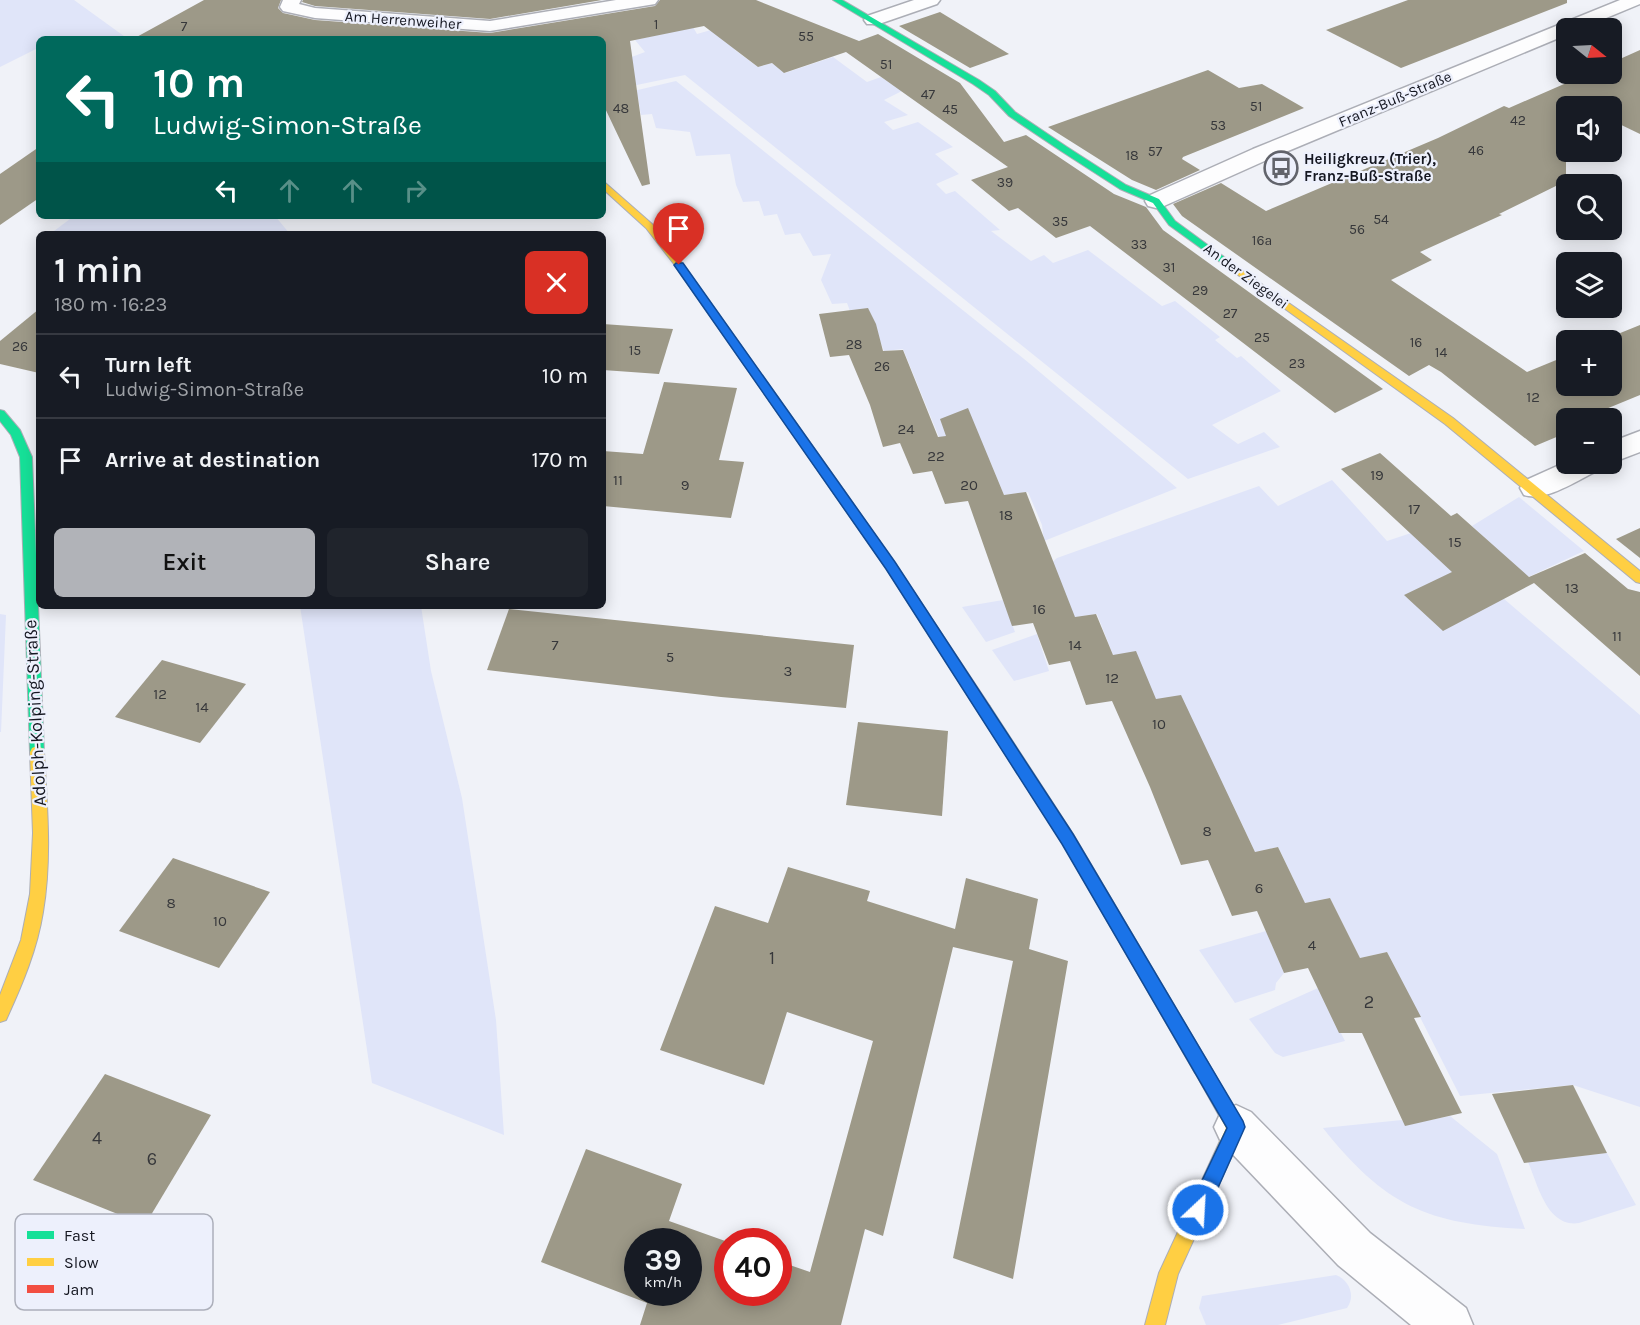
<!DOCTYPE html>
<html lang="en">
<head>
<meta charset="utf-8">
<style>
	:root { --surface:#171b24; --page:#20242c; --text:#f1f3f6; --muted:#9ea1a6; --line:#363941; --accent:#b1b3b8 }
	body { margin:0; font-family:Karla,sans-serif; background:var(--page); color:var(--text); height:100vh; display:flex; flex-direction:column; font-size:22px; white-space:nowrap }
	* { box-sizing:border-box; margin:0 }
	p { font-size:20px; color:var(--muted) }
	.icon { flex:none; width:33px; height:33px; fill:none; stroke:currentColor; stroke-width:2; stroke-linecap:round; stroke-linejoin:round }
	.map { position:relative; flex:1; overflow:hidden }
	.drawer { position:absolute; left:36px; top:231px; width:570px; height:378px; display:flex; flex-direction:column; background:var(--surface); border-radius:9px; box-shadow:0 3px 15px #0003 }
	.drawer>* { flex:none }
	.banner { position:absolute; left:36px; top:36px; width:570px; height:183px; border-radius:9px; box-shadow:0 3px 15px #0003; background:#00695c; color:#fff; overflow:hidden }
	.needle { width:39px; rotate:108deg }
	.controls { position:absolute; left:1556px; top:18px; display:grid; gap:12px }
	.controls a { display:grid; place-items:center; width:66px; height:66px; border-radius:9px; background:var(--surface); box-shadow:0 3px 15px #0003; font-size:30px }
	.speed { position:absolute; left:624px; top:1228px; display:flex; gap:12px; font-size:30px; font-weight:700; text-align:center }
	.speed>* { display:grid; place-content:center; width:78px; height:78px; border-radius:50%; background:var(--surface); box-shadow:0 3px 15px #0003; line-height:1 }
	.speed small { font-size:15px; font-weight:400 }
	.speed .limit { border:9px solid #d22; background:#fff; color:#111 }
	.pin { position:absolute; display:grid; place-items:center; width:51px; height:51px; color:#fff; margin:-62px -26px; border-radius:50% 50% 50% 0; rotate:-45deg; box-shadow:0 0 6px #0007 }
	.pin .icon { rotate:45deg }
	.me { position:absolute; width:66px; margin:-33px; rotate:25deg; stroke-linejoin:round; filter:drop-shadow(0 0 4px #0008) }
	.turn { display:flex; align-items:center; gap:21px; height:126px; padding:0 18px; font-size:27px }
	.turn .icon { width:78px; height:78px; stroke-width:2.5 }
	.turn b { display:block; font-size:42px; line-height:51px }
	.lanes { display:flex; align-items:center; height:57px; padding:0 18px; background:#0003; justify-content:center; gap:30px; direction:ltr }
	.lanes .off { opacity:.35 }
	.round { display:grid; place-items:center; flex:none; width:63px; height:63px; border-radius:9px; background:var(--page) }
	.headline { display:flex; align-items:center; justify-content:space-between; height:102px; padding:0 18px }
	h1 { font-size:36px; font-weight:600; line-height:45px }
	.cta { display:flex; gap:12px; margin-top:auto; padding:12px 18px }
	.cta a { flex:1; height:69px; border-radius:9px; background:var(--accent); color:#111; font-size:24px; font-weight:600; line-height:69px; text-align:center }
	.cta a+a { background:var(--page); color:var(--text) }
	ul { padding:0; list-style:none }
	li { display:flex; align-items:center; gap:18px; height:84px; padding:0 18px; border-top:2px solid var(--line) }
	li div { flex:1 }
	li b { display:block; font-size:22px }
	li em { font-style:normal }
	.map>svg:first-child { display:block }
	.green { fill:#e0e5f9 }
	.building { fill:#9d9988; fill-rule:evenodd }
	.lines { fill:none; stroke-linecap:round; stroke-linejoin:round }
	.street-casing { stroke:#acaeb6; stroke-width:3 }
	.fast-casing { stroke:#acaeb6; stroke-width:2 }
	.slow-casing { stroke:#acaeb6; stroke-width:2 }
	.jam-casing { stroke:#acaeb6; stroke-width:2 }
	.street { fill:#fdfdfe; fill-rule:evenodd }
	.fast { fill:#16e098; fill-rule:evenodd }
	.slow { fill:#ffcf43; fill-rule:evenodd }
	.jam { fill:#f24e42; fill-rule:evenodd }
	.route { fill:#1a73e8; stroke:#114b97; stroke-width:1.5 }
	.labels { text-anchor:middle; stroke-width:4.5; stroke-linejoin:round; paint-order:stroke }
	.far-number-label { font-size:14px; fill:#37383b }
	.far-street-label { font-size:15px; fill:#151721; stroke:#edf0fc }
	.far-poi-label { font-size:15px; font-weight:bold; fill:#151721; stroke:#edf0fc; text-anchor:start }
	.number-label { font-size:15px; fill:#37383b }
	.street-label { font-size:18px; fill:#151721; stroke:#edf0fc }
	.near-number-label { font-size:18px; fill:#37383b }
	.key { fill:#edf0fc; stroke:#acafba; stroke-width:1.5 }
	.key-label { font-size:16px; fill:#151721 }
</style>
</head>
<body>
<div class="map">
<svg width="1640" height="1325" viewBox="0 0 1640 1325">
	<rect width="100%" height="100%" fill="#f0f2f8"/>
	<g class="green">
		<polygon points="0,0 74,0 128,39 39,39 39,51 36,49 0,67"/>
		<polygon points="732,24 735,50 758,67 772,63 785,73 833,57 867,82 881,77 902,91 884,100 908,115 884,122 893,130 918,122 953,147 935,154 959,174 936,184 946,194 955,191 1000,230 991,231 1031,261 1044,255 1053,263 1088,250 1162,306 1175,301 1220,337 1215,340 1237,358 1241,356 1281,391 1212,425 1238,444 1264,432 1280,447 1188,479 685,75 603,92 603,57 629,58 645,52 635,40 693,27 697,34"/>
		<polygon points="676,81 1029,363 1177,488 1044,541 1042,525 1028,492 1004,495 990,461 939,437 903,349 884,351 868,309 850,311 847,303 832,304 821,280 831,254 813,256 800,233 785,235 777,214 764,216 759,201 743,202 736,185 730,154 696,156 690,132 656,128 652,114 641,115 638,98 617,100 625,93"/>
		<polygon points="74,216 275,216 290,234 50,234"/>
		<polygon points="1332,480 1387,541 1411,533 1500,552 1472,526 1519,497 1584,551 1496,592 1640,715 1640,1107 1573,1085 1460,1096 1387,952 1360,958 1330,898 1305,903 1278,847 1255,852 1231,801 1156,699 1113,655 1097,614 1075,617 1036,577 1057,558 1259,486 1278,506"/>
		<polygon points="1003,600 1015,632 986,642 962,607"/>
		<polygon points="300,606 421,606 431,671 462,798 496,1020 504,1135 372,1083"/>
		<polygon points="0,614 6,615 1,732 0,732"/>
		<polygon points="1037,634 1049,671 1014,681 992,650"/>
		<polygon points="1266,931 1284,973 1276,983 1275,990 1235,1003 1199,950"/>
		<polygon points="1318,988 1345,1041 1283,1057 1275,1053 1249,1019"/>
		<path d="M1450 1116 1497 1154 1525 1229C1427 1224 1385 1206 1323 1128L1402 1120 1406 1125Z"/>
		<path d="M1607 1153 1636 1205 1579 1223C1547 1228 1538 1185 1528 1162Z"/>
		<path d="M1336 1275C1349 1280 1356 1296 1347 1308L1278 1325H1206L1199 1308 1202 1296Z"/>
	</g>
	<g class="building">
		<polygon points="204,0 281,0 278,8 283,13 315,20 490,33 655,6 660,0 756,0 859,41 878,34 960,83 1004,142 1026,135 1114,194 1146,207 1163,230 1383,389 1335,413 1090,226 1056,238 1018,208 1009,211 971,180 1008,167 846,52 784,73 772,63 758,67 704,26 630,41 650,184 642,186 603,104 603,39 133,39"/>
		<polygon points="303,0 602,0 490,19 315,6 302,2"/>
		<polygon points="1408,0 1567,0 1567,3 1401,68 1326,30"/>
		<polygon points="940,12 1009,54 970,68 899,26"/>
		<polygon points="1640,50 1640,134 1611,120 1611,106 1581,106 1566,99 1566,181 1499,214 1502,215 1420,252 1432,260 1391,280 1527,372 1566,356 1566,386 1611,386 1611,340 1603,340 1640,325 1640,395 1584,418 1566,418 1566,433 1535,446 1441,372 1429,365 1409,376 1182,216 1173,204 1221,183 1266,211 1438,138 1504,106 1509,108 1587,74 1611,74 1611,63"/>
		<polygon points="1208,70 1239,88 1262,84 1304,108 1183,157 1182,159 1200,170 1156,190 1132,180 1048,127"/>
		<polygon points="39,147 39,198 0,225 0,174"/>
		<polygon points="868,308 876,324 883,351 903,350 938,437 946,436 940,419 968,408 1004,495 1026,492 1075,617 1096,614 1113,655 1136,651 1156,699 1181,695 1255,852 1278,847 1305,903 1330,898 1360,958 1387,952 1421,1017 1414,1018 1462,1113 1405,1126 1362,1033 1339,1033 1308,968 1284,973 1257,911 1232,916 1208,860 1181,865 1150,787 1112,701 1086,705 1070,661 1049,665 1033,623 1012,626 968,501 945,504 932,471 913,474 900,443 883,447 870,405 849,355 830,357 819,314"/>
		<polygon points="39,309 39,373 0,364 0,341"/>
		<polygon points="603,324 673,329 659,374 603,370"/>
		<polygon points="664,382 737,388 719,460 744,462 731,518 603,506 603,451 643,454"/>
		<polygon points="1380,453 1451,516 1457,513 1529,577 1585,553 1628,589 1640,592 1640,676 1534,583 1443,631 1404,595 1452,572 1341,469"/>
		<polygon points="1640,528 1640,558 1616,539"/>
		<polygon points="509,609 854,645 846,708 721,697 487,670"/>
		<polygon points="162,660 246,684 200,743 115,717"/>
		<polygon points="858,722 948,731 942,816 846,805"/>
		<polygon points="173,858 270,892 219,968 119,931"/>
		<path d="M788 867 870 891 867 901 955 929 966 878 1038 899 1029 949 1068 961 1013 1279 953 1258 1013 961 953 947 883 1236 865 1229 841 1325H640L647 1303 541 1262 586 1149 682 1184 669 1221 728 1242V1293H778V1261L810 1272 873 1041 787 1012 764 1085 660 1050 715 906 768 923ZM638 1242H688V1293H638Z"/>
		<polygon points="105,1074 211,1115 145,1225 33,1180"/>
		<polygon points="1573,1085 1607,1153 1524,1163 1492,1094"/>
	</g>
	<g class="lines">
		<g class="street-casing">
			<g id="street">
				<polygon points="283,0 301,0 299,4 315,8 490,21 616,0 658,0 655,4 649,5 490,31 315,18 283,11 280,7"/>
				<polygon points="914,0 940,0 937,4 879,24 867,24 864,20 867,16"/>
				<polygon points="1620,0 1640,0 1640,4 1582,28 1566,28 1566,35 1269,159 1164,206 1156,208 1148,206 1145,201 1148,196 1253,149"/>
				<polygon points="1640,431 1640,452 1611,463 1611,442"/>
				<path d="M1566 462 1601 464 1597 471C1576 481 1546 502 1524 495L1520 488 1524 481Z"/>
				<polygon points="1236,1105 1251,1112 1370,1233 1466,1308 1473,1325 1411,1325 1338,1265 1221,1142 1214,1127 1221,1112"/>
			</g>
		</g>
		<g class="fast-casing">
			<g id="fast">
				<polygon points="833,0 842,0 979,80 995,91 1015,112 1067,147 1126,185 1159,199 1175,221 1235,265 1227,267 1169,225 1153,203 1120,189 1061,151 1009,116 989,95 973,84"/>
				<polygon points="0,410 4,411 20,430 32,457 44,752 42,756 37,758 32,756 30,752 20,457 11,435 0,421"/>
				<polygon points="984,703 989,705 1073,834 1207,1061 1210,1067 1207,1073 1201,1076 1195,1073 1063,844 979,713 977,709 979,705"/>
			</g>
		</g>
		<g class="slow-casing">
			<g id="slow">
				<polygon points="603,181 652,224 680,260 843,489 845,492 843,495 835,495 674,264 646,228 603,189"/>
				<polygon points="1230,262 1453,418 1640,571 1640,583 1636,582 1445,424 1227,267 1227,263"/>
				<path d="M37 746 42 748 44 752C47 805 52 859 43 912 37 950 22 985 6 1020L0 1022V995L21 940 30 894 33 833 30 752 32 748Z"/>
				<polygon points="1201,1058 1207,1061 1245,1127 1178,1274 1165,1325 1145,1325 1159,1273 1226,1128 1192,1067 1195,1061"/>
			</g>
		</g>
		<g class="jam-casing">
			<polygon id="jam" points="839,488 843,489 894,562 989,705 991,709 989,713 984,715 979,713 886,568 835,495 833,492"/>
		</g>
		<use href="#street" class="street"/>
		<use href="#fast" class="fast"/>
		<use href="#slow" class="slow"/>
		<use href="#jam" class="jam"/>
	</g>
	<polygon class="route" points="676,263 683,263 895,562 1073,834 1243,1121 1245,1127 1205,1217 1198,1220 1191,1217 1188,1210 1227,1128 1062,844 886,569 674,265"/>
	<defs>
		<g id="bus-ring" transform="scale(1.725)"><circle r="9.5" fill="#edf0fc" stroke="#62646c" stroke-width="1.5"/><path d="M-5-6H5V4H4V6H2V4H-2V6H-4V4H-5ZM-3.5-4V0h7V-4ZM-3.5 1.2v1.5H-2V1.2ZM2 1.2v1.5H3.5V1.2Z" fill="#62646c"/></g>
	</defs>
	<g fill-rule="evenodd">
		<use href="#bus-ring" x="1281" y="168"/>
	</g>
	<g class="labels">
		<g class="far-number-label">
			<text x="656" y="29">1</text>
			<text x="184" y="31">7</text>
			<text x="806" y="41">55</text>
			<text x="886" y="69">51</text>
			<text x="928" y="99">47</text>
			<text x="1256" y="111">51</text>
			<text x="621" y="113">48</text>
			<text x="950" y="114">45</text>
			<text x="1518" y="125">42</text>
			<text x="1218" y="130">53</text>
			<text x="1476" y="155">46</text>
			<text x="1155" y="156">57</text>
			<text x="1132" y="160">18</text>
			<text x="1005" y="187">39</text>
			<text x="1381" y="224">54</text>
			<text x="1060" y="226">35</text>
			<text x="1357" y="234">56</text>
			<text x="1262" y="245">16a</text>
			<text x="1139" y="249">33</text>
			<text x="1169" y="272">31</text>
			<text x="1200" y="295">29</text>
			<text x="1230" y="318">27</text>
			<text x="1262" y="342">25</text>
			<text x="1416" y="347">16</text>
			<text x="854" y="349">28</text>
			<text x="20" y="351">26</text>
			<text x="635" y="355">15</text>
			<text x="1441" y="357">14</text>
			<text x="1297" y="368">23</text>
			<text x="882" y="371">26</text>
		</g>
		<g class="far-street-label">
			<text transform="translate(403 20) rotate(4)" y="5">Am Herrenweiher</text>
			<text transform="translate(1395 99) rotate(-23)" y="5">Franz-Buß-Straße</text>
			<text transform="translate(1246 276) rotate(36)" y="5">An der Ziegelei</text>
		</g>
		<g class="far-poi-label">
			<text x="1304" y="164">Heiligkreuz (Trier),<tspan x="1304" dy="17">Franz-Buß-Straße</tspan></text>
		</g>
		<g class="number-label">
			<text x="1533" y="402">12</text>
			<text x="906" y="434">24</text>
			<text x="936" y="461">22</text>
			<text x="1377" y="480">19</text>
			<text x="618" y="485">11</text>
			<text x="685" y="490">9</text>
			<text x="969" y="490">20</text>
			<text x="1414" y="514">17</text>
			<text x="1006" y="520">18</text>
			<text x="1455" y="547">15</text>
			<text x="1572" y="593">13</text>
			<text x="1039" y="614">16</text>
			<text x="1617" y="641">11</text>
			<text x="555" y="650">7</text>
			<text x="1075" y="650">14</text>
			<text x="670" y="662">5</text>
			<text x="788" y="676">3</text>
			<text x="1112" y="683">12</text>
			<text x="160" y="699">12</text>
			<text x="202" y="712">14</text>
			<text x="1159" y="729">10</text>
			<text x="1207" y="836">8</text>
			<text x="1259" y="893">6</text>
			<text x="171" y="908">8</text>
			<text x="220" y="926">10</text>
			<text x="1312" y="950">4</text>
		</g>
		<g class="street-label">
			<text transform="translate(35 713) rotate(-93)" y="6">Adolph-Kolping-Straße</text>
		</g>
		<g class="near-number-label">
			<text x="772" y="964">1</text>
			<text x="1369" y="1008">2</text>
			<text x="97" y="1144">4</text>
			<text x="152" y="1165">6</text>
		</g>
	</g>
	<rect x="15" y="1214" width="198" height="96" rx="9" class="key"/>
	<rect x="27" y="1231" width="27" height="8" fill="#16e098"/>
	<rect x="27" y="1258" width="27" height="8" fill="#ffcf43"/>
	<rect x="27" y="1285" width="27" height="8" fill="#f24e42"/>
	<g class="key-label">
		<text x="64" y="1241">Fast</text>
		<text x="64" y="1268">Slow</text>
		<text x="64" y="1295">Jam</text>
	</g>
</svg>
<div class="controls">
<a><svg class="needle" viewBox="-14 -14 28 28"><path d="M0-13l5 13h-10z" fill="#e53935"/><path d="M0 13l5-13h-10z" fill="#9ea1a6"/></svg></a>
<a><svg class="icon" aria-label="sound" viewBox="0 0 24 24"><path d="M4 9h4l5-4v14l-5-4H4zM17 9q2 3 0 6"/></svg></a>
<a><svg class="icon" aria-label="search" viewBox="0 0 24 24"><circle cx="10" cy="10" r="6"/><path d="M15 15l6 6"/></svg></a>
<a><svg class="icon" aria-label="layers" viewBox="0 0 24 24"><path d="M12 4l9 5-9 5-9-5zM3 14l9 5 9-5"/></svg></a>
<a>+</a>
<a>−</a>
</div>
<div class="speed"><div>39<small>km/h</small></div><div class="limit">40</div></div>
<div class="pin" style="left:679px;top:265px;background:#d93025"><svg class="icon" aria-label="arrive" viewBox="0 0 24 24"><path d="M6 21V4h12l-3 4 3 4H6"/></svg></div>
<svg class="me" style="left:1198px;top:1210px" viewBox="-20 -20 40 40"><circle r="17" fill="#1a73e8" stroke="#fff" stroke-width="3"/><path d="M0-11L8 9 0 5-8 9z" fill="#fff"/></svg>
<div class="banner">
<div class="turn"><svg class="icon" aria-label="left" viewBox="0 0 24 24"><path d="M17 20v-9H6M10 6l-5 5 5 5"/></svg><div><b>10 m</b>Ludwig-Simon-Straße</div></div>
<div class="lanes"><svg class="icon" aria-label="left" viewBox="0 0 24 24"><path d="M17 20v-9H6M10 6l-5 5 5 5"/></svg><svg class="icon off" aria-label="ahead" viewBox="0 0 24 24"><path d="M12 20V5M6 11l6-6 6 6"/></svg><svg class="icon off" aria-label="ahead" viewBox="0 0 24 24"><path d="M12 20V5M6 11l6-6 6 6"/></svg><svg class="icon off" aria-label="right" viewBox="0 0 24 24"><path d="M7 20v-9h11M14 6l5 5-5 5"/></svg></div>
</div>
<section class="drawer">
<div class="headline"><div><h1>1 min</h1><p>180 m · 16:23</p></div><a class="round" style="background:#d93025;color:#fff"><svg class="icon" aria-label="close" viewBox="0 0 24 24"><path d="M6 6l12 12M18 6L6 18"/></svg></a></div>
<ul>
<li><svg class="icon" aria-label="left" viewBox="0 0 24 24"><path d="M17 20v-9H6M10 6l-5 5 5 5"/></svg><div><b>Turn left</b><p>Ludwig-Simon-Straße</p></div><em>10 m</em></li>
<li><svg class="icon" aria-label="arrive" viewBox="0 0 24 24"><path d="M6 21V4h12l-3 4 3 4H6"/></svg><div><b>Arrive at destination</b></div><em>170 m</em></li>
</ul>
<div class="cta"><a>Exit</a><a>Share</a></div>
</section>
</div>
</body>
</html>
